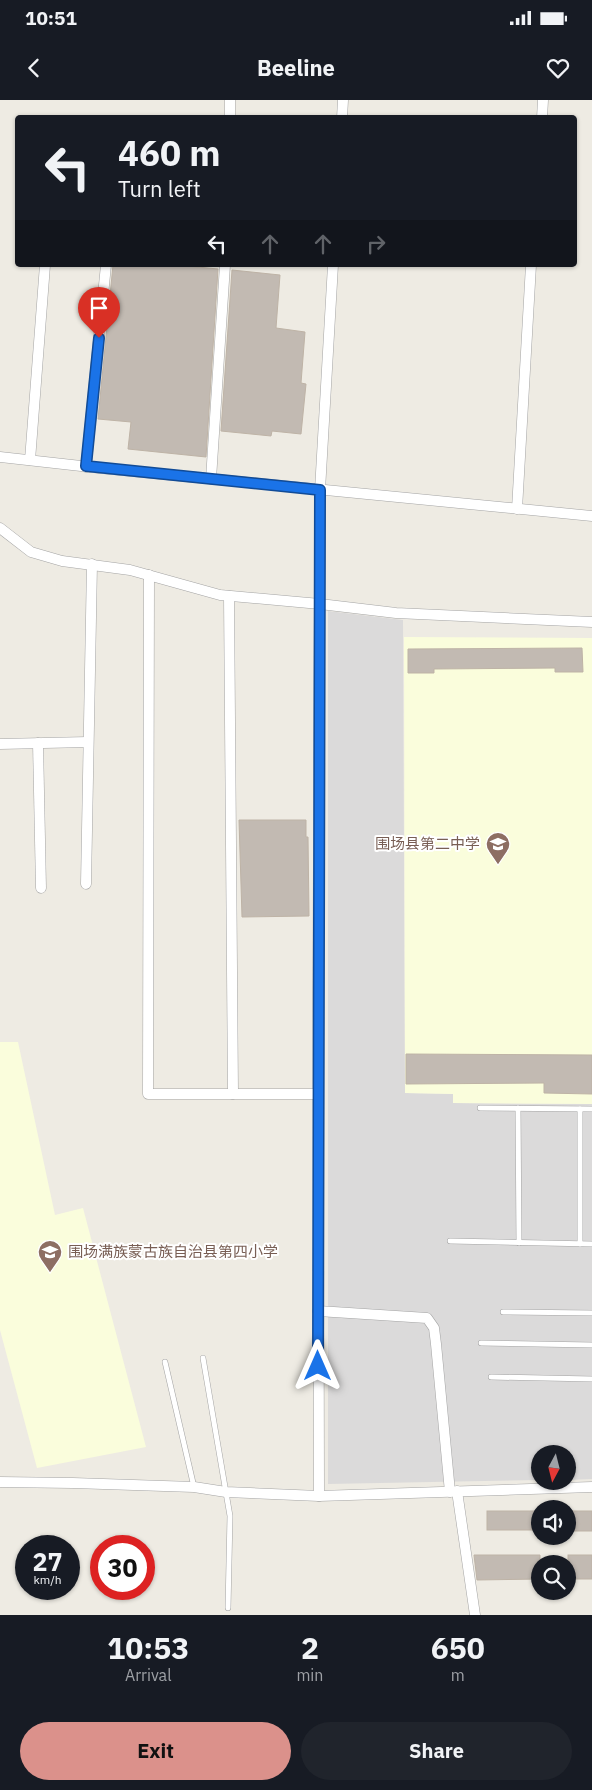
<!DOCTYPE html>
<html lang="en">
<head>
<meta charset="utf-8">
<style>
	:root { --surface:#171b24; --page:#20242c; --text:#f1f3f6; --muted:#9ea1a6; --accent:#db918b }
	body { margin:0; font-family:"IBM Plex Sans","Noto Sans SC",sans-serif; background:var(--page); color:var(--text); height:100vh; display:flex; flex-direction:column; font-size:19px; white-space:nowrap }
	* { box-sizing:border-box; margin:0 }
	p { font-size:16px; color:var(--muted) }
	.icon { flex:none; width:28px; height:28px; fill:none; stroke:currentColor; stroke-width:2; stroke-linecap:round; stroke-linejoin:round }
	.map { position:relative; height:1515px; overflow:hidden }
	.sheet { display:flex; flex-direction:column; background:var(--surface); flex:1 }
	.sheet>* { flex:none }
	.banner { position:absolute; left:15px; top:15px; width:562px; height:152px; border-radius:5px; box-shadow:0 1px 4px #0004; background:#171b24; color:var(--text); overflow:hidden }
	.needle { width:32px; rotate:187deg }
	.tools { position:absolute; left:531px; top:1345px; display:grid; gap:10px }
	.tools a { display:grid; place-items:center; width:45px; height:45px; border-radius:50%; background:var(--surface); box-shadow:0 1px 4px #0004; font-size:25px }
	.speed { position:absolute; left:15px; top:1435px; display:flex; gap:10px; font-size:25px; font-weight:700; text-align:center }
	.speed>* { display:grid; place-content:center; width:65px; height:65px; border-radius:50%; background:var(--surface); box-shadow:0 1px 4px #0004; line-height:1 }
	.speed small { font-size:12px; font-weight:400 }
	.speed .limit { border:8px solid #d22; background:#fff; color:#111 }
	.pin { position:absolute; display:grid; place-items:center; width:42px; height:42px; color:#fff; margin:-51px -21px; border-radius:50% 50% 50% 0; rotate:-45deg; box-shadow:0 0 5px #0007 }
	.pin .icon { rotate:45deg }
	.me { position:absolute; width:55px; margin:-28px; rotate:0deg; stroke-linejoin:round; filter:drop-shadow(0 0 4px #0008) }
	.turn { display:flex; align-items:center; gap:18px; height:105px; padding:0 20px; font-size:22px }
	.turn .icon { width:65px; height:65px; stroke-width:2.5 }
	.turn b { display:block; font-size:35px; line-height:42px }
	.lanes { display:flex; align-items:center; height:48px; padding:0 20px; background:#0003; justify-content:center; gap:25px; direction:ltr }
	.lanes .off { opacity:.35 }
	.eta { display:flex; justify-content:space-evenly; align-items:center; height:85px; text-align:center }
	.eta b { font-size:30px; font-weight:700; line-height:35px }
	.primary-button { display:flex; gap:10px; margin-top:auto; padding:10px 20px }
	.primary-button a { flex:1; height:58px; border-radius:30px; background:var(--accent); color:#111; font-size:20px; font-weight:700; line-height:58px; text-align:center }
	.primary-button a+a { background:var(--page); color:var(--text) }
	.status { display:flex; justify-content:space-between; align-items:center; height:35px; padding:0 25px; background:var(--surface); direction:ltr }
	.status svg { height:14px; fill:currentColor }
	header { display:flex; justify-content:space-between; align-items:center; height:65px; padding:0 20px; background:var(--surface); font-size:22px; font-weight:700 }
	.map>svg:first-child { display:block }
	.residential { fill:#dbdada }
	.education { fill:#fafddc }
	.building { fill:#c2bab2; stroke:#beb3a6 }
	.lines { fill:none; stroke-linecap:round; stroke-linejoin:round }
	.service-casing { stroke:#a4a4a4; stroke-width:6 }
	.minor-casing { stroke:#a4a4a4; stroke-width:11 }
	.service { stroke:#fff; stroke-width:5 }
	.minor { stroke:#fff; stroke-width:10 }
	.route-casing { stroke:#114b97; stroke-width:12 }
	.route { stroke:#1a73e8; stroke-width:9 }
	.labels { text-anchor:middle; stroke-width:4; stroke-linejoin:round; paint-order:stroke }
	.education-label { font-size:15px; fill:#785e54; stroke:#fff; text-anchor:end }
</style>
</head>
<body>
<div class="status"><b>10:51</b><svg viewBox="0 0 49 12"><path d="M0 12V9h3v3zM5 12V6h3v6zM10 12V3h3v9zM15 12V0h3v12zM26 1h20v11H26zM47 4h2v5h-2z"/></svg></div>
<header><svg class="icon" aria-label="back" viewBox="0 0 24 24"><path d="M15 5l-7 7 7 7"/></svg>Beeline<svg class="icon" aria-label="heart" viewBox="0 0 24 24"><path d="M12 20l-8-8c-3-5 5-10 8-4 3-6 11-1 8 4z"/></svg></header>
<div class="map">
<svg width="592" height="1515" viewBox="0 0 592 1515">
	<rect width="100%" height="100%" fill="#eeebe3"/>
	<polygon class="residential" points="328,511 403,520 405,993 453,994 453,1003 592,1004 592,1379 568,1380 568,1354 540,1354 540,1380 328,1384"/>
	<g class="education">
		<polygon points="404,537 592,538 592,1004 453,1003 453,994 405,993"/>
		<polygon points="0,942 18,942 55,1115 83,1108 146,1347 37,1368 0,1230"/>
	</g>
	<g class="building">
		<polygon points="113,165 177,165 218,169 206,357 128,349 131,322 98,319"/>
		<polygon points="232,170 280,175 276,228 305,232 301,283 306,284 301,334 272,331 271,336 221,331"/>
		<polygon points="582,548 583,572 555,572 555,568 434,569 434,573 408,573 408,549"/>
		<polygon points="239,720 306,720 306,737 308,737 309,816 242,817"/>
		<polygon points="406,954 592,955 592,994 544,993 544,983 406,984"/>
		<rect x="487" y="1411" width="53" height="19"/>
		<rect x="568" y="1411" width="24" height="20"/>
		<polygon points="474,1455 540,1455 540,1479 477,1480"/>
		<rect x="568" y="1455" width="24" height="24"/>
	</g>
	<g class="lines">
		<g class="service-casing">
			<g id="service">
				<polyline points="480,1008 592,1009"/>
				<polyline points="518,1008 519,1143"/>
				<polyline points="450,1141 592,1144"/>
				<polyline points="580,1144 580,1009"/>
				<polyline points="503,1212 592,1213"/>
				<polyline points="481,1243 592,1245"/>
				<polyline points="203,1258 230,1416 228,1508"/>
				<polyline points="165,1262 194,1387"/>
				<polyline points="491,1277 592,1279"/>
			</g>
		</g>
		<g class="minor-casing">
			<g id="minor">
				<polyline points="230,18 230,0"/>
				<polyline points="342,18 343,0"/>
				<polyline points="542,18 543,0"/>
				<polyline points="0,357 99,368 592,416"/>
				<polyline points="30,360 45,165"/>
				<polyline points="86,367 106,165"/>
				<polyline points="211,379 225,165"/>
				<polyline points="517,409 531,165"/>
				<polyline points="0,428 31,452 62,461 130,470 220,495 320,504 396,513 592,522"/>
				<polyline points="149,475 148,994 318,994"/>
				<polyline points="229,496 233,994"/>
				<polyline points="38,643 41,788"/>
				<polyline points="0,644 88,642"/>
				<polyline points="86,784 92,464"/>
				<polyline points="318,1211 427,1218 434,1228 436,1244 450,1392"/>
				<polyline points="0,1382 73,1383 194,1387 226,1392 319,1396 592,1387"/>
				<polyline points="457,1391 475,1515"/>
				<polyline points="319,1396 318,893 320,390 333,165"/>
			</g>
		</g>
		<use href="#service" class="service"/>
		<use href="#minor" class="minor"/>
	</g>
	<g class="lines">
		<g class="route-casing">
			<polyline id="route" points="99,238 86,366 320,390 318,1266"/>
		</g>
		<use href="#route" class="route"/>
	</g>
	<defs>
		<g id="school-pin" transform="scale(1.25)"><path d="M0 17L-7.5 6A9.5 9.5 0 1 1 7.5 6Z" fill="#8d6e63" stroke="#fff"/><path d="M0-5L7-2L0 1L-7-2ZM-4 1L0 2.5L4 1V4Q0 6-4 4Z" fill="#fff"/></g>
	</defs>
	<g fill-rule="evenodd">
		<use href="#school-pin" x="498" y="744"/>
		<use href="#school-pin" x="50" y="1152"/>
	</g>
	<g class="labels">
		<g class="education-label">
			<text x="480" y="749">围场县第二中学</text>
			<text x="68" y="1157" text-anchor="start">围场满族蒙古族自治县第四小学</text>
		</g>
	</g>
</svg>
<div class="tools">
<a><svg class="needle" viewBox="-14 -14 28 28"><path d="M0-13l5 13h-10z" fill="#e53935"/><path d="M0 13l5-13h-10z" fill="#9ea1a6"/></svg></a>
<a><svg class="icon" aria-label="sound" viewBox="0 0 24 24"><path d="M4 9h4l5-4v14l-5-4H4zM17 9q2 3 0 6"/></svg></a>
<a><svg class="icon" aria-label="search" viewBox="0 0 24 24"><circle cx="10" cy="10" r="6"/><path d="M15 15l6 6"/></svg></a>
</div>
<div class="speed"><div>27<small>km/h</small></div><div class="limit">30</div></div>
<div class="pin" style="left:99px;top:238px;background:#d93025"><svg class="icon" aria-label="arrive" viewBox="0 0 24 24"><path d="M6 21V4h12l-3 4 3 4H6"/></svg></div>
<svg class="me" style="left:318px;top:1266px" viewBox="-20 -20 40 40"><path d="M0-17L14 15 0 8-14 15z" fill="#1a73e8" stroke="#fff" stroke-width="4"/></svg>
<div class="banner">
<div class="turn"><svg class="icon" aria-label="left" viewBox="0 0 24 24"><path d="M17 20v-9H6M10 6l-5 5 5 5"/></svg><div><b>460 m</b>Turn left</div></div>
<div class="lanes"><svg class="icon" aria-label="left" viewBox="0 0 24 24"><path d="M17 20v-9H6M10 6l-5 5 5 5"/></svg><svg class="icon off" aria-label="ahead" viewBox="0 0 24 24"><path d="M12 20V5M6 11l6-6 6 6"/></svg><svg class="icon off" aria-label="ahead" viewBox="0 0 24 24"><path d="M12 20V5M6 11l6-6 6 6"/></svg><svg class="icon off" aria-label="right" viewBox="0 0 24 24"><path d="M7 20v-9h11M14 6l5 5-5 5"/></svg></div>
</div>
</div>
<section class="sheet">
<div class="eta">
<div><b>10:53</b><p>Arrival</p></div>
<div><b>2</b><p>min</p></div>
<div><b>650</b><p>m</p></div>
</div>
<div class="primary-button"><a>Exit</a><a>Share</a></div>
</section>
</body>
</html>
